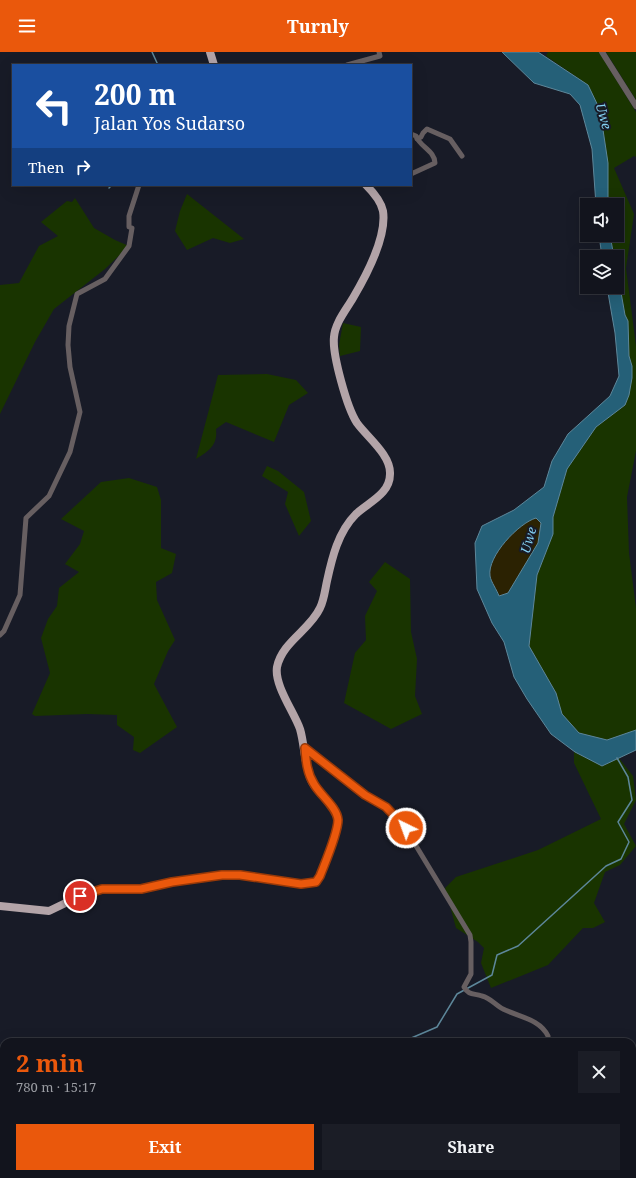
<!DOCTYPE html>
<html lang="en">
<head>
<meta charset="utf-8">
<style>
	:root { --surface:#12141d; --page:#1b1d26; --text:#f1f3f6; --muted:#9c9ea4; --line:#31333b; --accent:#ea580c }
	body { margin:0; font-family:"Noto Serif",serif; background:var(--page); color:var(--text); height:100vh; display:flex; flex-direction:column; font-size:15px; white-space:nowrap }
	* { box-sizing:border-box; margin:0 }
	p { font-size:13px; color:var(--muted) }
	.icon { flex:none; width:22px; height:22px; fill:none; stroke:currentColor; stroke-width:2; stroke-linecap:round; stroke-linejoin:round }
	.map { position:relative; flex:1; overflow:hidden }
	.sheet { position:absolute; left:0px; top:986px; width:636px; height:140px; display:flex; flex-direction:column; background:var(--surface); border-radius:12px 12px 0 0; box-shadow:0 4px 16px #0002,0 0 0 1px var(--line) }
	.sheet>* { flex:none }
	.guide { position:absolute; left:12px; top:12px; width:400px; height:122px; border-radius:0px; box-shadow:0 4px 16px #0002,0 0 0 1px var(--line); background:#1a4fa0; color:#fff; overflow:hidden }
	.tools { position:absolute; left:580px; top:146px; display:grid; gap:8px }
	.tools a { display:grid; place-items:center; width:44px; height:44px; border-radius:0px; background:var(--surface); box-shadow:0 4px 16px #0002,0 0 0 1px var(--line); font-size:20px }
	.pin { position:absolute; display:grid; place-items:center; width:34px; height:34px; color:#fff; margin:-17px; border:2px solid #fff; border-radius:50%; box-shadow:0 1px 4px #0007 }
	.me { position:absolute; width:44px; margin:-22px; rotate:318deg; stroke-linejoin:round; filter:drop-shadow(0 0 3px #0008) }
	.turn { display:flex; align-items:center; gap:14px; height:84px; padding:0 16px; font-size:18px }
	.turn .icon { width:52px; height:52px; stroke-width:2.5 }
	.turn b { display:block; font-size:28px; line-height:34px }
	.then { display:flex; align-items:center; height:38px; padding:0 16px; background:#0003; gap:8px; font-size:15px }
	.round { display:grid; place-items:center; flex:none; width:42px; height:42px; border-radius:0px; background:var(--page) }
	.summary { display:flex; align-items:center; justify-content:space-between; height:68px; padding:0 16px }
	h1 { font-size:24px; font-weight:700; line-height:30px; color:var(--accent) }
	.action { display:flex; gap:8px; margin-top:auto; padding:8px 16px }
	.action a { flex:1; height:46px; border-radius:0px; background:var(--accent); color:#fff; font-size:16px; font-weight:700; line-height:46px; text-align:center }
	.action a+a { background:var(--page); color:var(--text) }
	header { display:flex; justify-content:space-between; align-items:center; height:52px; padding:0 16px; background:var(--accent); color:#fff; font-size:18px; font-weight:700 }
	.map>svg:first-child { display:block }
	.green { fill:#193400 }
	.sand { fill:#2b2202 }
	.water { fill:#256078; stroke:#5d879a; fill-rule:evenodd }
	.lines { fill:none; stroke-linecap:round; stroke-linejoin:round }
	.stream { stroke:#5d879a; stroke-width:1.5 }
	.minor { stroke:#675f61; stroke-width:5 }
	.tertiary { stroke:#675f61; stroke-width:6 }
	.primary { stroke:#b3a4a8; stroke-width:8 }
	.route-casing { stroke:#983908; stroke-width:10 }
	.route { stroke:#ea580c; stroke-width:7 }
	.labels { text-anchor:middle; stroke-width:4; stroke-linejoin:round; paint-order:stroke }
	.water-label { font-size:13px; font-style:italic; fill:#84d1f3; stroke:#181b27 }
</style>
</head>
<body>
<header><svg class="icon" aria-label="menu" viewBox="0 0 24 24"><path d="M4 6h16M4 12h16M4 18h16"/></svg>Turnly<svg class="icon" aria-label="person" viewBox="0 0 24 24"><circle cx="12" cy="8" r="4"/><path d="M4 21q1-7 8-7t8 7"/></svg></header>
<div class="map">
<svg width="636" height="1126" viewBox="0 0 636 1126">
	<rect width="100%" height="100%" fill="#181b27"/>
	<g class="green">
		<polygon points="548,0 599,0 636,60 636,105 634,104 614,116 634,162 626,216 636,294 636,399 627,445 629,501 636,556 636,678 607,688 579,681 562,662 556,641 529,594 537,523 553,482 553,465 567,417 596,375 625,353 632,314 629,304 628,269 625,263 617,218 617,205 614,205 610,183 617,183 617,153 608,153 600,58 588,33 546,4"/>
		<polygon points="606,0 636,0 636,48"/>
		<polygon points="187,142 244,187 230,191 213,186 187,198 175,179 180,159"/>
		<polygon points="75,146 94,176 115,188 129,194 105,217 54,257 35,290 0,362 0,233 19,231 39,194 58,184 41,170 67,149 72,150"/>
		<polygon points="343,271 361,275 360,299 340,304 339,293"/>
		<path d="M267 322 296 328 308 341 289 353 274 390 226 370 216 377C218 394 208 399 196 407L218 323Z"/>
		<polygon points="267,414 278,419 304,440 311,469 299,484 285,452 288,440 262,424"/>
		<polygon points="129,426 157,435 161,448 161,496 176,502 172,521 156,530 157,548 175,588 168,599 154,632 177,675 140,701 133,698 134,685 117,673 117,663 87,662 35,664 32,662 50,621 41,586 48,567 57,554 59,536 79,520 65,512 80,492 84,479 61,467 101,430"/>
		<polygon points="385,510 410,527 411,580 417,607 415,644 422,662 391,677 344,651 355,601 366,588 365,564 377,539 369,530"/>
		<polygon points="574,700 602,714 619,706 633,724 636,748 624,772 636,794 620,813 605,820 594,851 605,870 593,876 583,876 548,913 491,936 481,911 484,896 478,890 456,876 445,836 456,825 538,798 601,767 574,711"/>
	</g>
	<path class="sand" d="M536 465 541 471 538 491 508 541 499 544C497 538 491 530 490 524 487 504 519 471 536 465Z"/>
	<g class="water">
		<polygon points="502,0 538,0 588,33 600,58 608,111 608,153 596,153 592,97 580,53 570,42 534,31"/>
		<polygon points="599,183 610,183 614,205 602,205"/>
		<path d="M617 218 625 263 628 269 629 304 632 314V326L629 343 625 353 596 375 567 417 553 465V482L537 523 529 594 556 641 562 662 579 681 607 688 636 678V698L602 714 575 700 551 682 527 647 514 625 504 590 492 571 477 537 475 491 482 474 514 458 544 435 552 409 568 382 610 344 619 324 615 281 607 235H617ZM536 466 541 471 538 491 508 541 499 544C497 538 491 530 490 524 487 504 519 471 536 466Z"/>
	</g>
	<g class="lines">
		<g class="stream">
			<polyline points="152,0 158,13"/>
			<polyline points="109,136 112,133"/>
			<polyline points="402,990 437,975 457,942 492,923 497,903 518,894 606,814 621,807 629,790 618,770 632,748 628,725 617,706"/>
			<polyline points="152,1122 155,1123"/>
			<polyline points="139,1126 141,1122"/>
		</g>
		<g class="minor">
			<polyline points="347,13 380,4 379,0"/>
			<path d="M411 82 416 84C420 95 435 99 435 111L411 122"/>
			<polyline points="417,87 421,85 423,81 427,77 450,87 462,104"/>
			<polyline points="0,583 4,579 20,543 26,466 49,444 70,400 80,360 70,315 68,293 69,274 77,242 105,227 129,194 132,176 129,175 129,164 139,133"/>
			<path d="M305 696 365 743 386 755 401 769 470 883 471 890V922L464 935C469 944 474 941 482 944 491 946 496 954 503 957 519 965 540 967 548 984"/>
		</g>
		<polyline class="tertiary" points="602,0 636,54"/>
		<g class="primary">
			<polyline points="210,0 214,13"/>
			<path d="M0 854 49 859 80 844 97 838 141 837 172 830 222 823H241L301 832 316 830 320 824C324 811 341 777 337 765 334 752 319 742 312 730 304 714 305 694 300 677 294 660 274 633 277 615 282 590 310 578 320 556 324 548 325 538 327 529 332 506 338 480 356 462 369 450 390 442 390 422 391 403 367 385 357 371 347 356 332 302 334 285 335 271 346 258 353 246 366 224 387 185 383 159 381 149 373 140 366 133"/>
		</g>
	</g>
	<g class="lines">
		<g class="route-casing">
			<path id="route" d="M80 844 102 837H141L172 830 222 823H240L301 832 316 830 320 824C325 811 338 781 338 768 337 755 320 743 314 732 307 721 306 709 305 696L365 743 386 755 406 776"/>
		</g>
		<use href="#route" class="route"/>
	</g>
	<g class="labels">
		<g class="water-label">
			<text transform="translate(604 64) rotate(74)" y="5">Uwe</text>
			<text transform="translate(528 488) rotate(-74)" y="5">Uwe</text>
		</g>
	</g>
</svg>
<div class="tools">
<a><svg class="icon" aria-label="sound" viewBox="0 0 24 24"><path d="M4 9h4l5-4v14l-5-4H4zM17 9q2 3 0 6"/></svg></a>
<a><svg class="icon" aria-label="layers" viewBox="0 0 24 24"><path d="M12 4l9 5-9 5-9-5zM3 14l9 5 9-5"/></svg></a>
</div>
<div class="pin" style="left:80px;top:844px;background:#d93025"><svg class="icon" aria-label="arrive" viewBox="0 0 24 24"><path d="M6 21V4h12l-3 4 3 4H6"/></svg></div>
<svg class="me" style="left:406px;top:776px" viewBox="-20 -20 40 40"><circle r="17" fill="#ea580c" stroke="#fff" stroke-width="3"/><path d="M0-11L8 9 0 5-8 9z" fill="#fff"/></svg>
<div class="guide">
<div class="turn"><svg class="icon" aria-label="left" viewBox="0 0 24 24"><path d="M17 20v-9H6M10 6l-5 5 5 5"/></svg><div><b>200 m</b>Jalan Yos Sudarso</div></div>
<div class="then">Then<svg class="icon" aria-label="right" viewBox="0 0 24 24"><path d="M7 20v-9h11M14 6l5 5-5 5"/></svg></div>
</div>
<section class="sheet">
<div class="summary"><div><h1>2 min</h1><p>780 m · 15:17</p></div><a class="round"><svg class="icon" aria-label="close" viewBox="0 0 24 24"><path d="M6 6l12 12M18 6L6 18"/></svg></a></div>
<div class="action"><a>Exit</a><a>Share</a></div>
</section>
</div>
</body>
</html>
